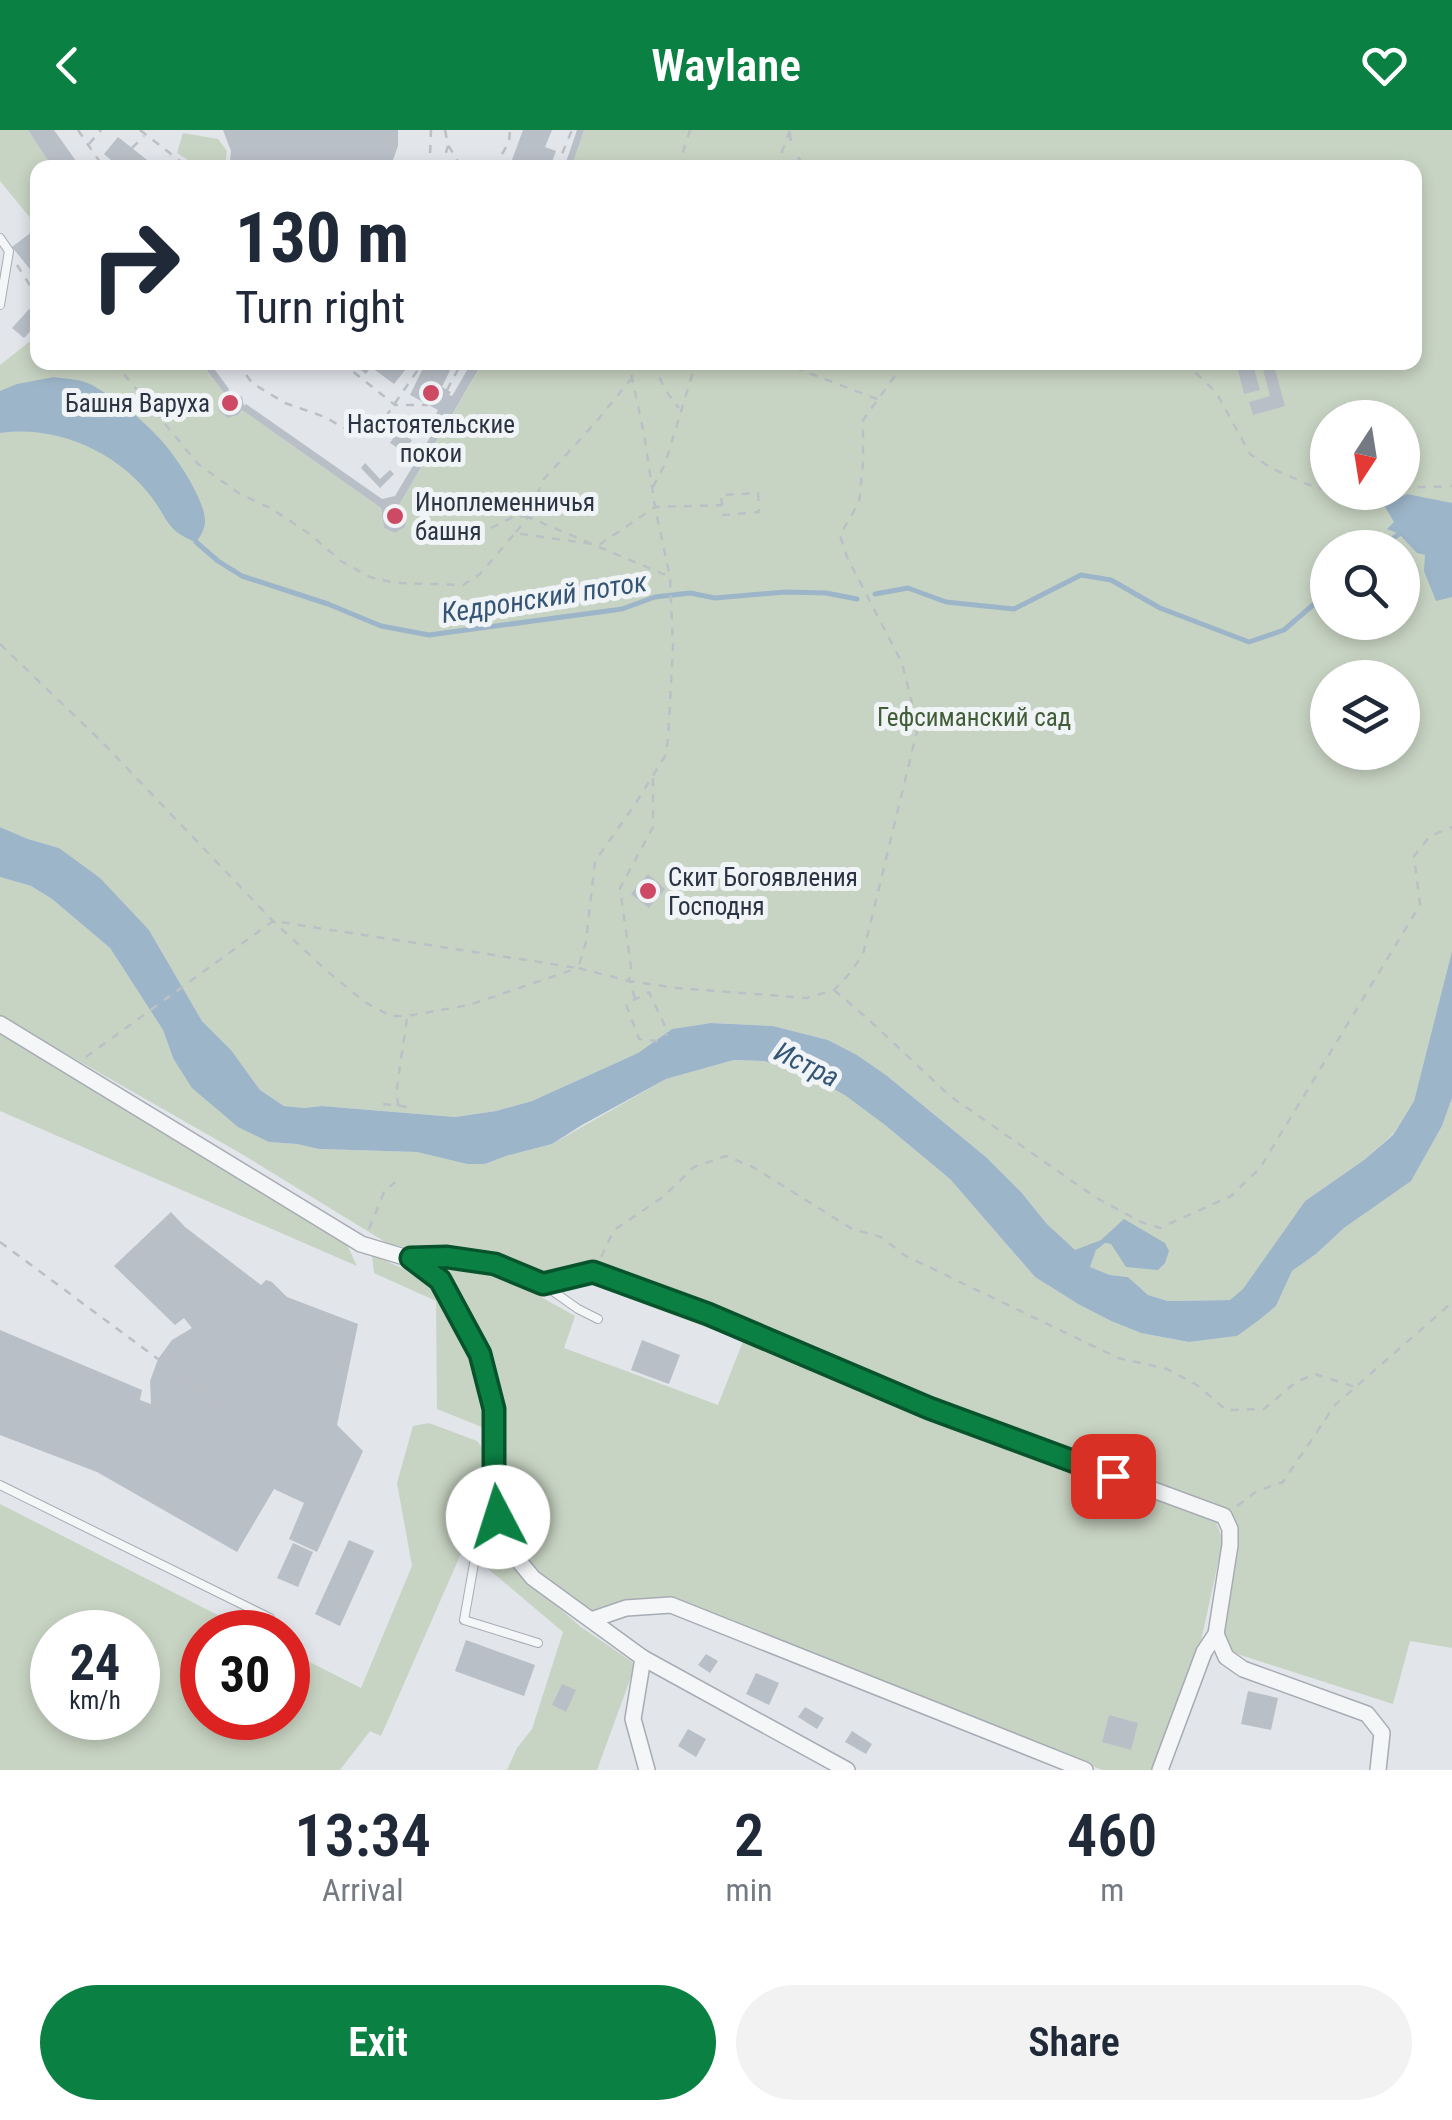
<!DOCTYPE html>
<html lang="en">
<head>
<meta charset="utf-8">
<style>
	:root { --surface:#fff; --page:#f2f2f3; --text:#1f2937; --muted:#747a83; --accent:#0b8043 }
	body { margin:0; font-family:"Roboto Condensed",sans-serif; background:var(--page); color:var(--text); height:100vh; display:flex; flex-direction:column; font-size:38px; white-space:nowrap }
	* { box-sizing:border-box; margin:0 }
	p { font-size:32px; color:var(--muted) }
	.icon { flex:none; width:55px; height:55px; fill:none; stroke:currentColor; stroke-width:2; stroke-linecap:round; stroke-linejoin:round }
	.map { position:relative; height:1640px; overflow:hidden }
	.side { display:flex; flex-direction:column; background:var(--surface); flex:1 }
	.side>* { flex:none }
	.banner { position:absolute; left:30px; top:30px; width:1392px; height:210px; border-radius:20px; box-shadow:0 5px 15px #0003; background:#fff; color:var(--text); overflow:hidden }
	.needle { width:65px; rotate:192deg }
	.controls { position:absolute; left:1310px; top:270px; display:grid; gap:20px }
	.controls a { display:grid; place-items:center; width:110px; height:110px; border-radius:50%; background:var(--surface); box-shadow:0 5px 15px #0003; font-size:50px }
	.speed { position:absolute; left:30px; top:1480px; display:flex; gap:20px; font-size:50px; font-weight:700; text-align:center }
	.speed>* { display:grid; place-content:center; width:130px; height:130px; border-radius:50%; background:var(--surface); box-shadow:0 5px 15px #0003; line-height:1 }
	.speed small { font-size:25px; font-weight:400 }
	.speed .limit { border:15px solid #d22; background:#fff; color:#111 }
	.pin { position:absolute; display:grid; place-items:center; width:85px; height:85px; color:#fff; margin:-42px; border-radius:20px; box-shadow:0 5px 15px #0006 }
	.me { position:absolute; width:110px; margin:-55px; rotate:355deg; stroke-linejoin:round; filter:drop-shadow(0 0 8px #0008) }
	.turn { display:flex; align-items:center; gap:35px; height:210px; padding:0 40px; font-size:45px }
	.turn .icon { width:130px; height:130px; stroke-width:2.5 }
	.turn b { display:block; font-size:70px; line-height:85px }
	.eta { display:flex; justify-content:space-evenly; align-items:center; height:170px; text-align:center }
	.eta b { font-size:60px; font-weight:600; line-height:70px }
	.cta { display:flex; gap:20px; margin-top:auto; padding:20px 40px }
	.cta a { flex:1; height:115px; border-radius:60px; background:var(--accent); color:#fff; font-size:40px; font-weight:600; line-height:115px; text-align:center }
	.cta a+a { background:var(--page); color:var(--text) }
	header { display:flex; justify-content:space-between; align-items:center; height:130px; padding:0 40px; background:var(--accent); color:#fff; font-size:45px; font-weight:600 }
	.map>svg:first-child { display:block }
	.green { fill:#c8d4c3; fill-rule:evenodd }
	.water { fill:#9db5c9 }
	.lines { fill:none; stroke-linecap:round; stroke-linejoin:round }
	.stream { stroke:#9db5c9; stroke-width:5 }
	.building { fill:#b9bfc7 }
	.service-casing { stroke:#a7acb4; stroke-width:10 }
	.minor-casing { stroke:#a7acb4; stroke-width:18 }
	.path { stroke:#bbc0c5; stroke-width:2.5; stroke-dasharray:8 8; stroke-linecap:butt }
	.service { stroke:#f4f6f8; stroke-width:8 }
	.minor { stroke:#f4f6f8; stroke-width:15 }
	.route-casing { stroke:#07532c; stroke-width:25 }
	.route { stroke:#0b8043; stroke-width:18 }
	.poi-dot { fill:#cd4964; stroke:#f1f4f7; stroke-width:4 }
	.labels { text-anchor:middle; stroke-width:10; stroke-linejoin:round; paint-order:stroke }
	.poi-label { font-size:25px; fill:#2a3442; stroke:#f1f4f7; text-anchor:start }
	.park-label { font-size:25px; fill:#415d37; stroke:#f1f4f7 }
	.water-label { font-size:28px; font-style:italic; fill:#345575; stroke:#f1f4f7 }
</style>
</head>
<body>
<header><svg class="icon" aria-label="back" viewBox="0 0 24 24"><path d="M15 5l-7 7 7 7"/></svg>Waylane<svg class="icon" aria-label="heart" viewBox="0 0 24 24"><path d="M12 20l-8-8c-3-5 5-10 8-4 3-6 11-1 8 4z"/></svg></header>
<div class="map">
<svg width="1452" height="1640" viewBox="0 0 1452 1640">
	<rect width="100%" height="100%" fill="#e2e5ea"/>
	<g class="green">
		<polygon points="0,0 28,0 53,37 38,38 37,96 0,51"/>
		<path d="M584 0H1452V821L1414 971 1393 1004 1364 1030 1305 1071 1243 1160 1230 1170 1168 1171 1148 1165 1128 1147 1110 1145 1090 1137 1096 1119 1105 1113 1169 1121 1101 1110 1075 1121 1047 1094 1021 1062 986 1027 886 945 857 925 828 910 773 896 711 893 672 899 638 923 532 971 496 981 455 987 322 976 304 978 284 976 260 960 231 920 202 891 149 800 59 718 28 709 0 697V235L29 212 37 211 38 232 200 233 224 263 228 288 238 285 242 280 381 378 384 398 395 403 405 397C407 388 407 382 399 375L483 233 1415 232V38L571 37ZM1328 288H1402V362H1328ZM1328 418H1402V492H1328ZM1328 548H1402V622H1328Z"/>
		<polygon points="183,3 218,9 227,21 225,37 199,37 177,23"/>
		<polygon points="0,747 31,756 52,769 110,818 163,900 173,928 269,1012 297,1014 319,1019 417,1022 467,1034 485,1034 506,1026 552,1014 666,949 734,930 764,931 806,943 846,966 885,995 950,1049 1035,1147 1078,1174 1111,1191 1141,1203 1189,1212 1237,1206 1276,1176 1292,1141 1316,1124 1344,1098 1410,1051 1442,996 1452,968 1452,1518 1410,1511 1393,1574 1228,1521 1220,1507 1229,1384 1207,1371 940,1274 710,1177 594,1136 557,1148 539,1148 387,1113 240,1023 0,886"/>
		<polygon points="0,902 343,1106 357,1136 0,981"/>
		<polygon points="372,1125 425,1148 453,1187 472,1226 487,1280 484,1298 437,1279 436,1171 374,1143"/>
		<polygon points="424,1131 491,1139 575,1186 564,1218 718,1275 743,1211 588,1153 647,1168 778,1220 921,1282 1215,1390 1223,1410 1201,1511 1154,1640 1102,1640 674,1469 594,1486 537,1445 512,1417 501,1375 485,1222 461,1172 443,1145"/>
		<path d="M429 1293 477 1311 487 1324 488 1381 485 1398 470 1424 463 1419 381 1606 370 1601 340 1640H0V1374L251 1502H202V1588H288V1521L361 1558 412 1436 397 1353 413 1296ZM52 1502H138V1588H52Z"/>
		<polygon points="494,1403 509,1435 581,1497 631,1531 635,1536 597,1640 507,1640 517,1618 532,1599 563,1502 480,1432"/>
	</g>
	<g class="water">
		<path d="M54 247C66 249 81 249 92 255 117 269 141 288 160 309 175 325 205 369 205 391 205 399 201 406 196 412 168 402 168 390 153 369 118 322 58 295 0 303V261L17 254Z"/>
		<polygon points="1407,364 1452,373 1452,467 1436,471 1424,441 1425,425 1417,423 1399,404 1387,399 1394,392 1384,375"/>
		<polygon points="0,697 28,709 59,718 100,748 149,800 202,891 231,920 260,960 284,976 304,978 322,976 455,987 496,981 532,971 638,923 672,899 711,893 773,896 828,910 857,925 886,945 986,1027 1021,1062 1047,1094 1075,1120 1101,1110 1124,1089 1165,1113 1169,1121 1165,1133 1158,1140 1126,1137 1111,1114 1105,1113 1096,1120 1090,1137 1110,1145 1128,1147 1148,1165 1168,1171 1230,1170 1243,1159 1305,1071 1364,1030 1393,1005 1414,971 1452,821 1452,968 1442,996 1411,1051 1344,1098 1316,1124 1292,1141 1276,1176 1259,1190 1237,1206 1189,1212 1141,1203 1111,1191 1078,1174 1035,1147 950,1049 885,995 846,966 806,943 764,931 734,930 666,949 582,995 552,1014 506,1026 485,1034 467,1034 417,1022 319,1019 297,1014 269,1012 238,997 192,958 173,928 163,900 110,818 52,769 31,756 0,747"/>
	</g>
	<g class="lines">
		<g class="stream">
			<polyline points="196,412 218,431 242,446 328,474 381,496 429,505 622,479 655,467 690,463 715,468 786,462 826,463 857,469"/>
			<polyline points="1384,418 1387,412 1404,401"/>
			<polyline points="875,464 908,458 946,472 1014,479 1081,445 1111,450 1160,478 1249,512 1284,500 1328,462"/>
		</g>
	</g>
	<g class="building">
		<polygon points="28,0 54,0 81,38 53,38"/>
		<polygon points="223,0 398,0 398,16 390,38 229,38 231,21"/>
		<polygon points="523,0 552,0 545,17 556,21 550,38 509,38"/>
		<polygon points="577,0 584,0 571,38 564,38"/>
		<polygon points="118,7 132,18 157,38 106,38 112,31 104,24"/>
		<polygon points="33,101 38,106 38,149 12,117"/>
		<polygon points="32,176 38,181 38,193 24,208 12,198"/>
		<polygon points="200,232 209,232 229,259 228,260 242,267 244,276 246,274 382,369 395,366 442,287 436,284 438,280 410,265 426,232 454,232 442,257 451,262 449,265 452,266 472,232 483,232 399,375 404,378 407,387 405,397 395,403 384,398 381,378 242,280 238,285 228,288 219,281 218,270 224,263"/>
		<polygon points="351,232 406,232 409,235 394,254 371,237 366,244"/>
		<polygon points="1236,232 1252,232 1260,260 1244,264"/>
		<polygon points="1261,232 1273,232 1285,276 1253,285 1249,272 1270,266"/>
		<polygon points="398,301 412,310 404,322 390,313"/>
		<polygon points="365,333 380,349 390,340 394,344 380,358 361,338"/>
		<polygon points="648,744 665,759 649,778 631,764"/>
		<polygon points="171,1082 185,1097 261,1155 266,1150 272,1152 287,1167 358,1194 337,1295 363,1321 317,1422 289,1409 304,1373 274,1359 237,1422 97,1342 0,1305 0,1200 142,1260 140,1270 151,1274 150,1251 158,1229 172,1210 192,1198 184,1188 175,1195 114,1136"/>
		<polygon points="642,1210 680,1225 669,1254 631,1240"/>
		<polygon points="349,1410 374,1421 340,1496 315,1484"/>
		<polygon points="293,1413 313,1422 298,1457 277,1448"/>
		<polygon points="466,1510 535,1535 524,1566 455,1541"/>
		<polygon points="706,1524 718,1531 710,1543 698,1535"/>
		<polygon points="756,1543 779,1553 769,1575 746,1564"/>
		<polygon points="562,1554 576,1560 566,1582 552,1575"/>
		<polygon points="1248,1561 1278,1568 1271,1600 1241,1594"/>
		<polygon points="805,1577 824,1588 817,1599 798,1587"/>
		<polygon points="1109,1585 1138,1593 1131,1620 1102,1612"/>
		<polygon points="688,1599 706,1609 696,1627 678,1616"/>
		<polygon points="852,1601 872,1614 866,1624 845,1612"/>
	</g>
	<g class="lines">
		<g class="service-casing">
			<g id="service">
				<polyline points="0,108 9,121 0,175"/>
				<polyline points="547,1157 578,1179 598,1189"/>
				<polyline points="0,1355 270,1488"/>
				<polyline points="496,1391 475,1428 464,1490 538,1513"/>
			</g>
		</g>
		<g class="minor-casing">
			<g id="minor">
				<polyline points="0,894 361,1114 411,1129 447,1127 495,1134 543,1155 593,1142 708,1184 929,1277 1224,1386 1230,1399 1230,1415 1216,1504 1204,1522 1160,1640"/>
				<polyline points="411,1129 440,1150 480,1224 494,1279 495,1375 504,1413 533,1448 643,1528 633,1589 647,1640"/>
				<polyline points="591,1490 626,1478 671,1475 1085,1640"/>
				<polyline points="1216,1504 1226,1527 1243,1539 1367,1584 1382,1603 1378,1640"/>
				<polyline points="643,1528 847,1640"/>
			</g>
		</g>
		<g class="path">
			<polyline points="78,0 104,38"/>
			<polyline points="140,0 189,38"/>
			<polyline points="445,0 448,15 462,38"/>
			<polyline points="790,3 791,16"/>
			<polyline points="89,14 101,0"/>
			<polyline points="132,18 144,6"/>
			<polyline points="798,27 805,38"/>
			<polyline points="159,38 170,26"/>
			<polyline points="425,38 430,25 431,0"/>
			<polyline points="441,38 448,16"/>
			<polyline points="494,38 509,12 510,0"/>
			<polyline points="556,38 572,0"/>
			<polyline points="678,38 690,0"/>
			<polyline points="776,38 790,0"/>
			<polyline points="17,135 38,168"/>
			<polyline points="114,232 198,334 240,364 272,379 311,405 341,431 370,447 395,453 463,455 480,444 515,403 599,415 655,377 722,375"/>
			<polyline points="237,232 252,253 285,273 325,287 346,299 365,301 380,295 417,241 415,232"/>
			<polyline points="341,232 395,275 428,275"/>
			<path d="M655 232C659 251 667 264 679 278"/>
			<polyline points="780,232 877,269"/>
			<polyline points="1184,232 1216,262 1250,324 1273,339 1312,356 1328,360"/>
			<polyline points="447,260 462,232"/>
			<polyline points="653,357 665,334 696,232"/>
			<polyline points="1402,358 1452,356"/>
			<polygon points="758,363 759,382 723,385 721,365"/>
			<polyline points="491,398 515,386 528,387 543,350 596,292 631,249"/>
			<polyline points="516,402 528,387 668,446"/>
			<polyline points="0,514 102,612 273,791 327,841 366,873 391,886 407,886 469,875 578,838 629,851 631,837 620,758 653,697 653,648"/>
			<polyline points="834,860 868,889 950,966 1095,1067 1141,1092 1160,1098 1231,1066 1260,1038 1420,775 1414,726 1430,706 1452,697"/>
			<polyline points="635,868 629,851 677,858 806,868 834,860 851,842 863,824 918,597 902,533 847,427 840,405 859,372 863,334 863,290 905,232"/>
			<polyline points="658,911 639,909 626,874 649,862 664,894 667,906"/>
			<polyline points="86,927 273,791 578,838 586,812 595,731 634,676 665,626 668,610 673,517 670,447 655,377 644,304 632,248 631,232"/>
			<polyline points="383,974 409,977"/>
			<polyline points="398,976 397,957 407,888"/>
			<polyline points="369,1099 384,1062 395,1052"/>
			<polyline points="0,1112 158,1229"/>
			<polyline points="601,1127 614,1100 663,1067 694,1037 726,1026 753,1037 852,1099 881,1107 904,1125 1118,1228 1167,1239 1197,1255 1226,1280 1264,1279 1296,1252 1315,1244 1355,1257"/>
			<polyline points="187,1250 229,1278"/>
			<polyline points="1237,1376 1257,1361 1283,1352 1335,1275 1448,1176 1452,1169"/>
		</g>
		<use href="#service" class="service"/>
		<use href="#minor" class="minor"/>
	</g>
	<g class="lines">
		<g class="route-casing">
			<polyline id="route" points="498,1387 494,1375 494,1279 480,1224 440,1150 411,1128 447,1127 495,1134 543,1154 593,1142 708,1184 929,1278 1113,1346"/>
		</g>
		<use href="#route" class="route"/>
	</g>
	<g class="poi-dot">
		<circle cx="431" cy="263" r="10"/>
		<circle cx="230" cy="273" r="10"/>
		<circle cx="395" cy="386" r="10"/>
		<circle cx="648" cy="761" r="10"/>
	</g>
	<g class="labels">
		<g class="poi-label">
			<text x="210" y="282" text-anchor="end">Башня Варуха</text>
			<text x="431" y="303" text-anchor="middle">Настоятельские<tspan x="431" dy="29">покои</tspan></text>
			<text x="415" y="381">Иноплеменничья<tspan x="415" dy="29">башня</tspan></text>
			<text x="668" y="756">Скит Богоявления<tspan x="668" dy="29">Господня</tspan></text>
		</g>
		<g class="park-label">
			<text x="974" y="596">Гефсиманский сад</text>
		</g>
		<g class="water-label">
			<text transform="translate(544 467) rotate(-9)" y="10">Кедронский поток</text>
			<text transform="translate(807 934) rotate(26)" y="10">Истра</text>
		</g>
	</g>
</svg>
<div class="controls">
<a><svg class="needle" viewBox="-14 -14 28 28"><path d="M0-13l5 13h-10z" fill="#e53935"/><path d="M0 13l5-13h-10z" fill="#747a83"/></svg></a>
<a><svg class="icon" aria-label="search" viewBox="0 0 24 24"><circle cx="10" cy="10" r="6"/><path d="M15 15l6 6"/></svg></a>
<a><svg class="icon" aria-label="layers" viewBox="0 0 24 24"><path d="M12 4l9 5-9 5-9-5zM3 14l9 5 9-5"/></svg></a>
</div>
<div class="speed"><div>24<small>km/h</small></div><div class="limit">30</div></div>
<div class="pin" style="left:1113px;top:1346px;background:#d93025"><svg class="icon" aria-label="arrive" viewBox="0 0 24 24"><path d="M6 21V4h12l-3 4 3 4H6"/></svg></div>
<svg class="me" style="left:498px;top:1387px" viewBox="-20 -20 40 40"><circle r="19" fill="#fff"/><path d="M0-13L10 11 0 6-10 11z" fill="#0b8043"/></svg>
<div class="banner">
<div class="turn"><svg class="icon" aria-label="right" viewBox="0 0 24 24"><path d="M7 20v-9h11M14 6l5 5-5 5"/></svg><div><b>130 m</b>Turn right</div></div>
</div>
</div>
<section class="side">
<div class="eta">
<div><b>13:34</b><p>Arrival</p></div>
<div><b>2</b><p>min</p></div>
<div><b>460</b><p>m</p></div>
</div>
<div class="cta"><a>Exit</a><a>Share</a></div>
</section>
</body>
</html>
